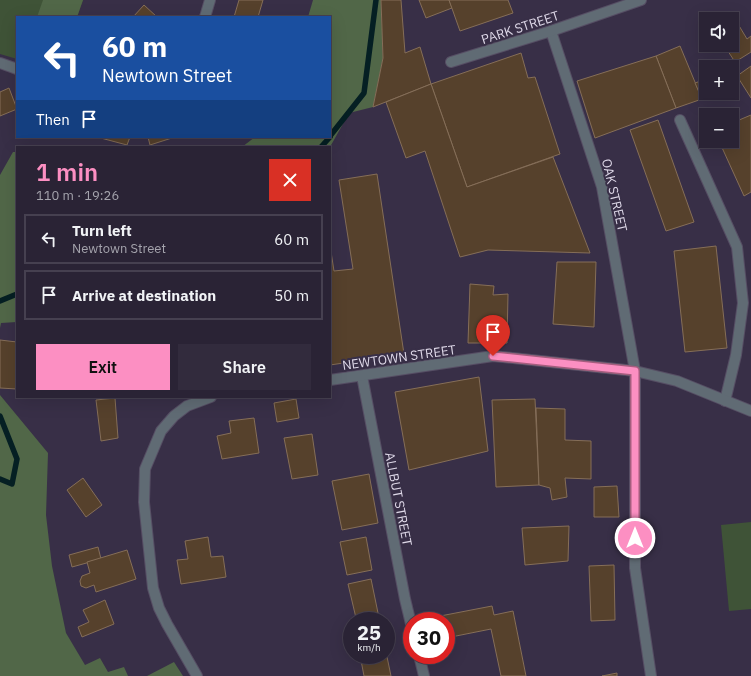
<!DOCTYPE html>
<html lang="en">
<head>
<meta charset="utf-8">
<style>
	:root { --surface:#2a2335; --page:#322b3d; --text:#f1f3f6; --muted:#a5a4ad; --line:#464050; --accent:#fc8fc2 }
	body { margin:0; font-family:"IBM Plex Sans",sans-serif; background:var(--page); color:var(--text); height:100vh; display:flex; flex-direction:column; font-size:15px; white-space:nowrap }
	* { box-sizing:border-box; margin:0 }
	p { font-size:13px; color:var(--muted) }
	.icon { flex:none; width:22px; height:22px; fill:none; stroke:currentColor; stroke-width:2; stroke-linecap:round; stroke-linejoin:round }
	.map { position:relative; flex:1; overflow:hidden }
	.sheet { position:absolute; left:16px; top:146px; width:315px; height:252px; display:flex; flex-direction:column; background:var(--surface); border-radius:0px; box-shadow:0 4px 16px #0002,0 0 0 1px var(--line) }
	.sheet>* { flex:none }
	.guide { position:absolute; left:16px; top:16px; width:315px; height:122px; border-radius:0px; box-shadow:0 4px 16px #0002,0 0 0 1px var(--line); background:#1a4fa0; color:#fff; overflow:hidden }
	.buttons { position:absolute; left:699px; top:12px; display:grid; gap:8px }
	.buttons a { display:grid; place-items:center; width:40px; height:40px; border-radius:0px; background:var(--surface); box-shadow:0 4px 16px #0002,0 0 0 1px var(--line); font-size:20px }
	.speed { position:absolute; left:343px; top:612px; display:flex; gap:8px; font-size:20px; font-weight:700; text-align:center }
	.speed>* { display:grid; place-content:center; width:52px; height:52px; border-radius:50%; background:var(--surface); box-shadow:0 4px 16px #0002,0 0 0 1px var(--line); line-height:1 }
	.speed small { font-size:10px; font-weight:400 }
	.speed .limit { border:6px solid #d22; background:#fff; color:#111 }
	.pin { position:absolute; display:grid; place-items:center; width:34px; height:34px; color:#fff; margin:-41px -17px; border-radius:50% 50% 50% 0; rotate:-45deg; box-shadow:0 0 4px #0007 }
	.pin .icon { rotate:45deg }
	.me { position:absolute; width:44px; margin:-22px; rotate:0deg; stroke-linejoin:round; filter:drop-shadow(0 0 3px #0008) }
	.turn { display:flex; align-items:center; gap:14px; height:84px; padding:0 20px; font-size:18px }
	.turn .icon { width:52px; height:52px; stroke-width:2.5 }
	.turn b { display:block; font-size:28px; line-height:34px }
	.then { display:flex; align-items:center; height:38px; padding:0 20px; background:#0003; gap:8px; font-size:15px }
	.round { display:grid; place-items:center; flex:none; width:42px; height:42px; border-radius:0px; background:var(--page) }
	.head { display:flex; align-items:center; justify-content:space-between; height:68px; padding:0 20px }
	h1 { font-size:24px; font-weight:600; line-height:30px; color:var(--accent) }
	.button { display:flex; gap:8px; margin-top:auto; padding:8px 20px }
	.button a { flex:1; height:46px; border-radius:0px; background:var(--accent); color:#111; font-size:16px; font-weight:600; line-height:46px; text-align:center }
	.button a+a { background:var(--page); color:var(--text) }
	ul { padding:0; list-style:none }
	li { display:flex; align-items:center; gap:12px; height:50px; margin:0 8px 6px; padding:0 12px; border:2px solid var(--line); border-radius:0px }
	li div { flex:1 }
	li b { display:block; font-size:15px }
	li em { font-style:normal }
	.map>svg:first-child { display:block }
	.green { fill:#3f5337 }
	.forest { fill:#516748 }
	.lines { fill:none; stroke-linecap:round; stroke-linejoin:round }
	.stream { stroke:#051f23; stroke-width:5.5 }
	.building { fill:#56412c; stroke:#856e58 }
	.minor-casing { stroke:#564e64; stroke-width:12 }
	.minor { stroke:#606b74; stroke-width:10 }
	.route-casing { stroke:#a45d7e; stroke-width:10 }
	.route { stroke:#fc8fc2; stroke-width:7 }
	.labels { text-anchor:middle; stroke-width:4; stroke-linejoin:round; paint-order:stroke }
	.street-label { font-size:13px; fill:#dfd9e9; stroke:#382f47 }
</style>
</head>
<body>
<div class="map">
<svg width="751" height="676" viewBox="0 0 751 676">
	<rect width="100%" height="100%" fill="#382f47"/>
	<g class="green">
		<polygon points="0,0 83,0 77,17 17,17 17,59 0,54"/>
		<polygon points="751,522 751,609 729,611 721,525"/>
	</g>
	<g class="forest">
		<polygon points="43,0 83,0 77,17 37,17"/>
		<polygon points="313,0 381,0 383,58 373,107 349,113 330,147 242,147 255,137 330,137 330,17 308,17"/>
		<polygon points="13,152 17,152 17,322 1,323 0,328 0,175"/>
		<polygon points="0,395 48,453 46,515 52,566 66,633 85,665 100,658 108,672 124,667 128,676 0,676"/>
		<polygon points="174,662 183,676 147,676"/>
	</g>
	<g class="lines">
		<g class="stream">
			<polyline points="330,136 364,93 376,0"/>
			<polyline points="321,147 330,137"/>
			<polyline points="0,301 17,294"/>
			<polyline points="0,416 17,459 12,484 0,479"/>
		</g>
	</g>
	<g class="building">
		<polygon points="239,0 263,0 258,17 234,17"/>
		<polygon points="381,0 401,0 405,53 420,47 431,84 373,107 383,58"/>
		<polygon points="419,0 449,0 452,8 426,18"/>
		<polygon points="449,0 508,0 513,13 460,31"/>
		<polygon points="144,5 157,17 133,17"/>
		<polygon points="735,19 747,39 751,36 751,52 735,62 724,45 732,45 732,21"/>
		<polygon points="680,46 702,99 676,108 656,56"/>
		<polygon points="521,53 528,78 535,77 560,154 467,187 431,84"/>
		<polygon points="656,56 676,108 595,138 577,81"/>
		<polygon points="751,66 751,98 737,76"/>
		<polygon points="706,79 706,93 715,93 702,99 695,83"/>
		<polygon points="431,84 467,187 553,157 590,253 488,250 460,257 425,151 406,158 386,102"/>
		<polygon points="9,88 17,109 0,116 0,92"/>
		<polygon points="751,115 751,192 744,196 719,141 732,141 732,123"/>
		<polygon points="658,120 694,222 666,231 630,130"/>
		<polygon points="97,137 130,137 127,145"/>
		<polygon points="148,137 175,137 150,145"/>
		<polygon points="377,174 404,354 330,365 330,245 334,271 353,269 339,180"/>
		<polygon points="716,246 727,348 685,352 674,251"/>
		<polygon points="557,262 596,262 594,327 553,324"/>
		<polygon points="470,284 494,286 493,295 508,294 507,343 468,343"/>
		<polygon points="0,340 17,342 17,389 0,388"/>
		<polygon points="479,377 488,451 409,470 395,392"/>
		<polygon points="115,398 118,438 101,441 96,400"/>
		<polygon points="296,399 299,418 277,422 274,403"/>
		<polygon points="535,399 539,485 496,487 492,400"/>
		<polygon points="536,408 565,409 565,440 591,441 591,479 565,478 567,497 552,500 550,488 539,485"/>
		<polygon points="254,418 259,453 222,459 217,436 231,433 229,421"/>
		<polygon points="312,434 318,475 292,479 284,438"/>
		<polygon points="369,474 378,523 342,530 332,481"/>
		<polygon points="83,478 102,505 86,517 67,490"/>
		<polygon points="617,486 619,517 594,517 594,487"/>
		<polygon points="569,526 568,561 525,565 522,528"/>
		<polygon points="208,537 211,557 223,556 226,577 181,584 177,560 188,559 185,541"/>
		<polygon points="366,537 372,570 347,575 340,542"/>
		<polygon points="98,547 101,559 72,567 69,555"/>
		<polygon points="127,550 136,579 96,592 94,585 86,588 81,586 80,581 82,576 90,573 87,562"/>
		<polygon points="614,565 615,620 591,621 589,566"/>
		<polygon points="371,579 378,613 356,618 348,584"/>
		<polygon points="105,600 114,624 82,637 78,627 89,622 83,610"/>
		<polygon points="492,606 494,615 513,611 526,676 501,676 491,629 446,638 446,621 436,621 435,617"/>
		<polygon points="386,652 391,676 364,676 360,655 386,655"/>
		<polygon points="617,673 617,676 602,676"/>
	</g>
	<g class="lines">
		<g class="minor-casing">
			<g id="minor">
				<polyline points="205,17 210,0"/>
				<polyline points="551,31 602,187 635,371 635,568 651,676"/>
				<polyline points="451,62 551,31 641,0"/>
				<polyline points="0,63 17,69"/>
				<polyline points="680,120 737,247 743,303 736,355 725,401"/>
				<polyline points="362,376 405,599 412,628"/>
				<polyline points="330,380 493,356 635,371 677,381 751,411"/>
				<polyline points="419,655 424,676"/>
				<polyline points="197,676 167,624 159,608 153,588 144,502 145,469 161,431 174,416 187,406 211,397"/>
			</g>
		</g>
		<use href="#minor" class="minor"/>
	</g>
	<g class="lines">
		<g class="route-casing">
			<polyline id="route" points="493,356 635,371 635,538"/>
		</g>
		<use href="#route" class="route"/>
	</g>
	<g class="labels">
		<g class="street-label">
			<text transform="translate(520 27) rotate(-18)" y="5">PARK STREET</text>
			<text transform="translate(615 195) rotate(77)" y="5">OAK STREET</text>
			<text transform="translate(399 357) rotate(-8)" y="5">NEWTOWN STREET</text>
			<text transform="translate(399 499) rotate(79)" y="5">ALLBUT STREET</text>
		</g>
	</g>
</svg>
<div class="buttons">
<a><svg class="icon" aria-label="sound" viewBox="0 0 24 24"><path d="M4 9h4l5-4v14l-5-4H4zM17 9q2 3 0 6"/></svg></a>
<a>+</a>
<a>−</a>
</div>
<div class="speed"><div>25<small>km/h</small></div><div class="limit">30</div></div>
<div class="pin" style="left:493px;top:356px;background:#d93025"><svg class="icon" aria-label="arrive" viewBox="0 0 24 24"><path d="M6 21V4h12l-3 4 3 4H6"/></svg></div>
<svg class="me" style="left:635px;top:538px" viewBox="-20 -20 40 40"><circle r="17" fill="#fc8fc2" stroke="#fff" stroke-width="3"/><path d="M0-11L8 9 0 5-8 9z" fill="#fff"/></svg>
<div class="guide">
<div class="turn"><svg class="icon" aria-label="left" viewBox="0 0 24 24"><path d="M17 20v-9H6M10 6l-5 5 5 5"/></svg><div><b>60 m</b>Newtown Street</div></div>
<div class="then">Then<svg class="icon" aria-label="arrive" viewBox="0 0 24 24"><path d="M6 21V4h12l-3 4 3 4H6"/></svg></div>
</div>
<section class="sheet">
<div class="head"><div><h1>1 min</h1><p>110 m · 19:26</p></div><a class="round" style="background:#d93025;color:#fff"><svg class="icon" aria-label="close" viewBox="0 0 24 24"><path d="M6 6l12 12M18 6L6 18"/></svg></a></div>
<ul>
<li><svg class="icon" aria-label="left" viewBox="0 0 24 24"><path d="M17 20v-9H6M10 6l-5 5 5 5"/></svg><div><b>Turn left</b><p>Newtown Street</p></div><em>60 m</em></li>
<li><svg class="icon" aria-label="arrive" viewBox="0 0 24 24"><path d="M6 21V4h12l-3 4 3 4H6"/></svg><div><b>Arrive at destination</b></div><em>50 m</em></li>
</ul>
<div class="button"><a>Exit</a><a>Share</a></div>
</section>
</div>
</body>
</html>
